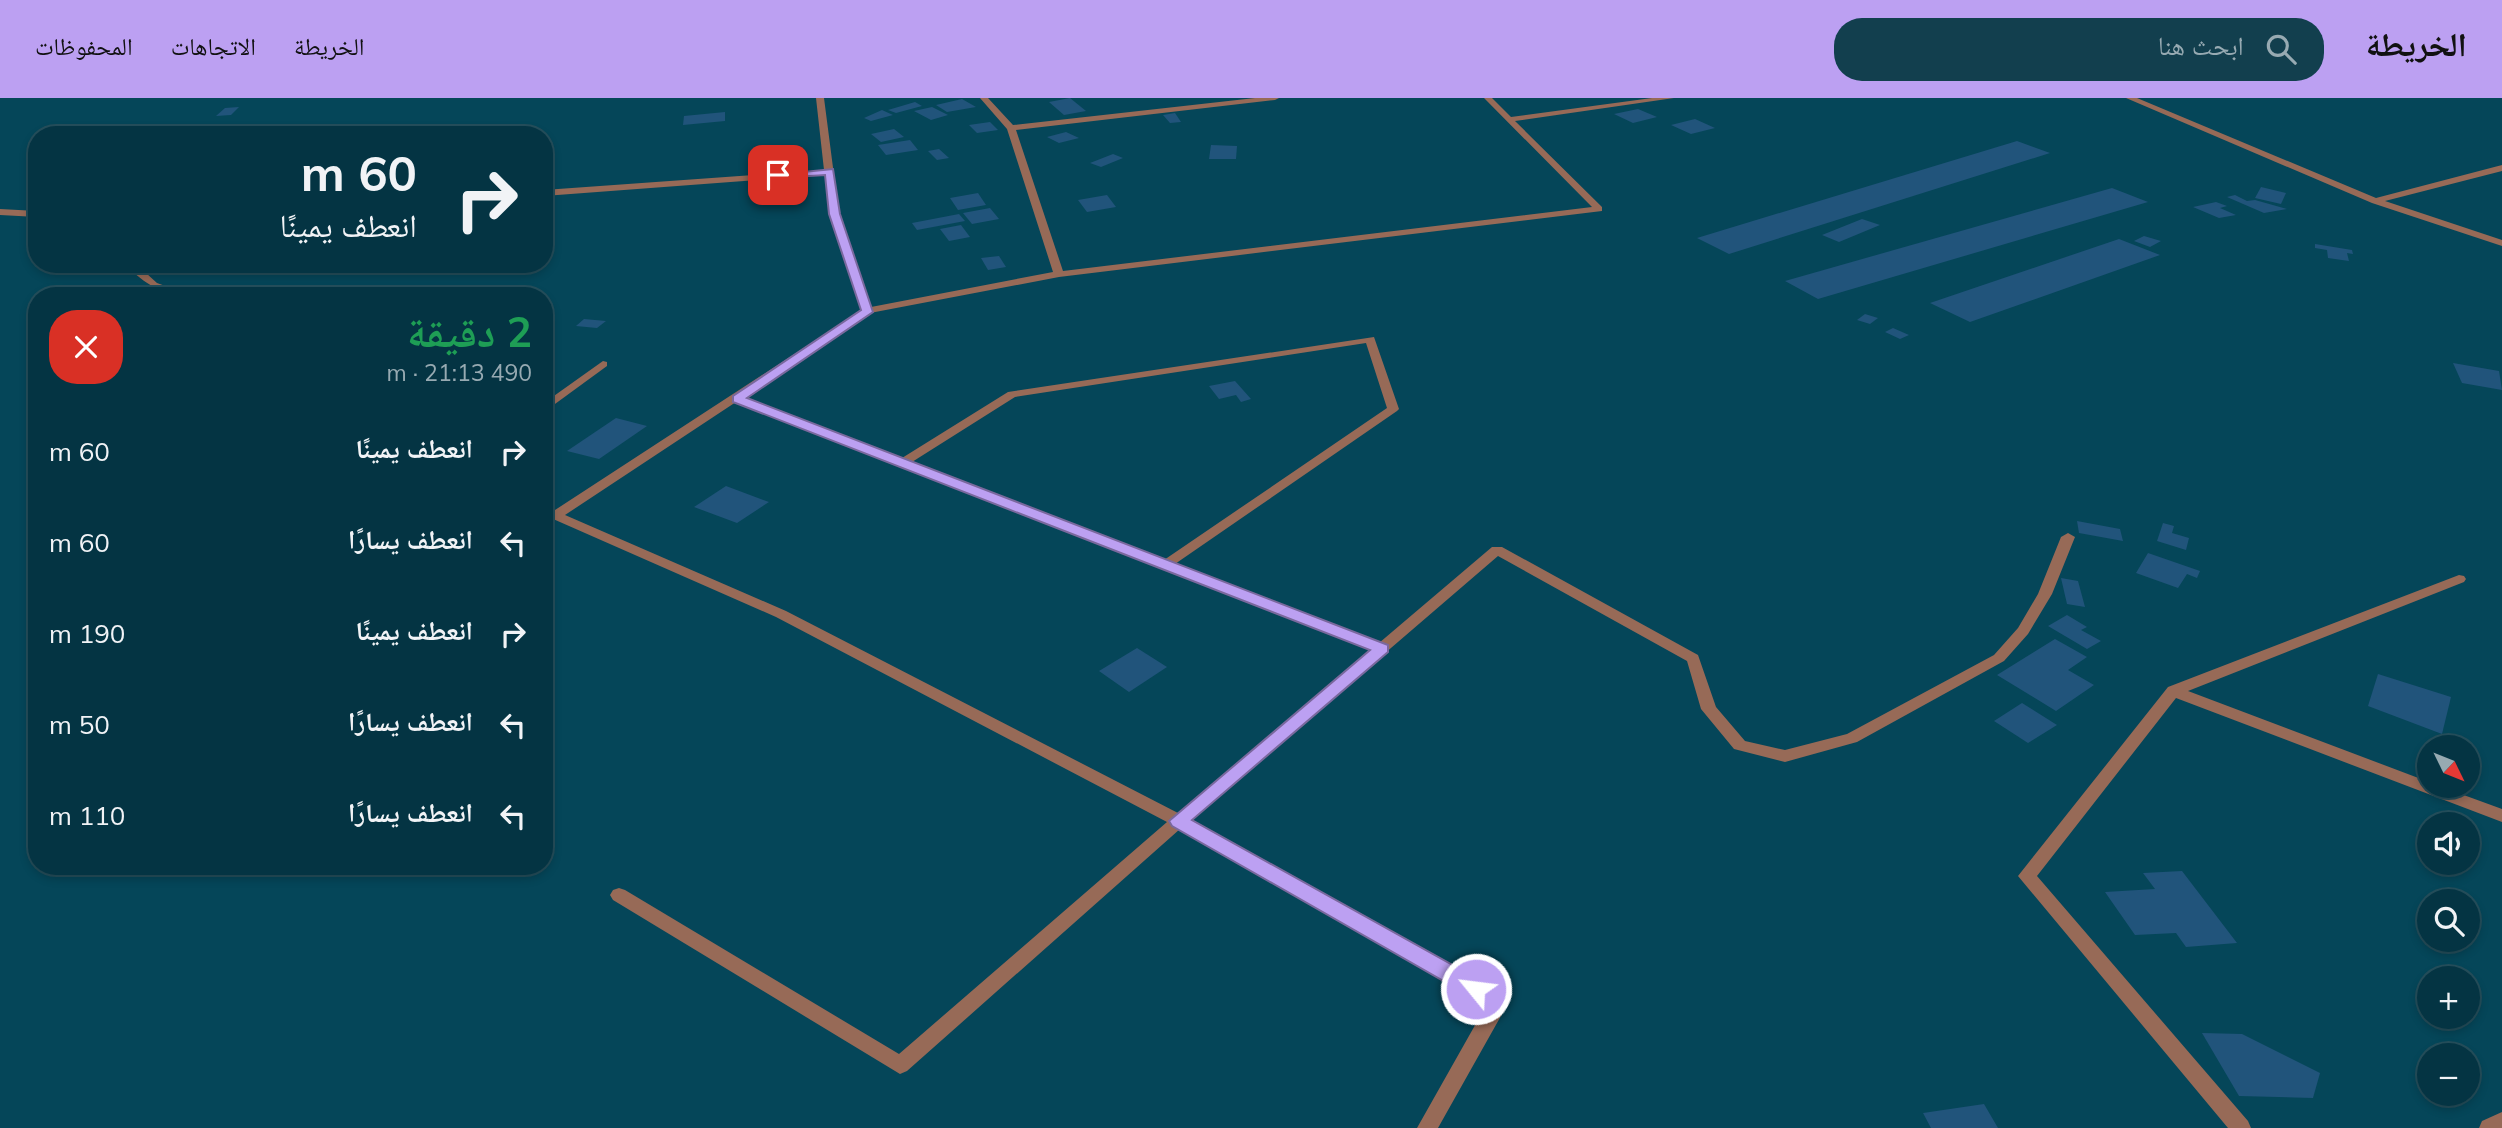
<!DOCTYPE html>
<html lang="ar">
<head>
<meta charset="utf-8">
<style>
	:root { --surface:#043443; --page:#123f4e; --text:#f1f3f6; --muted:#97aab2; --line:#254f5c; --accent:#bca0f2 }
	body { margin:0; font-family:Mulish,"Noto Naskh Arabic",sans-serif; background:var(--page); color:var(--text); direction:rtl; height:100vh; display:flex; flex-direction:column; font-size:26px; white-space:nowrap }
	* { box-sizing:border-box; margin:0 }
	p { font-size:23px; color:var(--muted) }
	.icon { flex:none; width:38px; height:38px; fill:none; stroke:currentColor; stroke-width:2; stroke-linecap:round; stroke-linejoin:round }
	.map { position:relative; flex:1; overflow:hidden; direction:ltr }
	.details { position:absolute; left:28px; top:189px; width:525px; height:588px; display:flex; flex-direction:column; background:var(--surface); border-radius:28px; box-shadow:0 4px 10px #0003,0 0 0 2px var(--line); direction:rtl }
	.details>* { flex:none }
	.guide { position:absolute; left:28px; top:28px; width:525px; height:147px; border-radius:28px; box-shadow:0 4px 10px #0003,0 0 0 2px var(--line); direction:rtl; background:#043443; color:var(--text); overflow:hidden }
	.needle { width:46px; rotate:133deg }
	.tools { position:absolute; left:2417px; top:637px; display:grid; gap:14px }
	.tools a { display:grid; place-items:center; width:63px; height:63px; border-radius:50%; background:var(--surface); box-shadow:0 4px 10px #0003,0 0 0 2px var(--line); font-size:35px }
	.pin { position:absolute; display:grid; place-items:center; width:60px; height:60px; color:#fff; margin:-30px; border-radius:14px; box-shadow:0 4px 10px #0006 }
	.me { position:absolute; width:77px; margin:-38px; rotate:299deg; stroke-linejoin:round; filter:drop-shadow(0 0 5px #0008) }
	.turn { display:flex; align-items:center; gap:24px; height:147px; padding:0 21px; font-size:32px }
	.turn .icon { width:91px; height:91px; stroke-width:2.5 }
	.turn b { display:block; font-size:49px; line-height:60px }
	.round { display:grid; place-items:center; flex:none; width:74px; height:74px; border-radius:28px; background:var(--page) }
	.overview { display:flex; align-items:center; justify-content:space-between; height:119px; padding:0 21px }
	h1 { font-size:42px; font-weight:700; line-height:52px; color:#1e9e55 }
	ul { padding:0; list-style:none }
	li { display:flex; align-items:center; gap:21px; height:91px; padding:0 21px }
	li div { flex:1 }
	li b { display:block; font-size:26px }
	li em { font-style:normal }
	header { display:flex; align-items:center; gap:42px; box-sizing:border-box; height:98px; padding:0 35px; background:var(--accent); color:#111 }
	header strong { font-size:33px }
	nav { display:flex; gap:38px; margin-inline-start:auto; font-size:24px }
	.search { width:490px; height:63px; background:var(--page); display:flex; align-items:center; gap:18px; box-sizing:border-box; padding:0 24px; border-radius:28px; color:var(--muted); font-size:26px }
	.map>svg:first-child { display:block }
	.building { fill:#21547b }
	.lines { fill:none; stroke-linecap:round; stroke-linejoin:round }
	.minor { fill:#976a57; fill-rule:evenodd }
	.route { fill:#bca0f2; stroke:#7a689d; stroke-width:2 }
</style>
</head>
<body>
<header>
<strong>الخريطة</strong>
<div class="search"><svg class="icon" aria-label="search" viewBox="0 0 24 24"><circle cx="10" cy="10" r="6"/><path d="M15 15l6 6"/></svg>ابحث هنا</div>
<nav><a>الخريطة</a><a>الاتجاهات</a><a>المحفوظات</a></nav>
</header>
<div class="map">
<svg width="2502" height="1030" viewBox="0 0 2502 1030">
	<rect width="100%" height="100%" fill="#054659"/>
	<g class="building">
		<polygon points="1070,0 1086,13 1064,17 1049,4"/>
		<polygon points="962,1 976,9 947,14 936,7"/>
		<polygon points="915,4 922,8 896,15 888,12"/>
		<polygon points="239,9 231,17 216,18 225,10"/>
		<polygon points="932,9 948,17 931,22 914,13"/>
		<polygon points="1638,11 1657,19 1633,25 1614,16"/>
		<polygon points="882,12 893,17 871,23 864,20"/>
		<polygon points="725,14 725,23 683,27 684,18"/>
		<polygon points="1175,15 1181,24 1170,25 1163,17"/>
		<polygon points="1695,21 1715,30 1691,36 1671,27"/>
		<polygon points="990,24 998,32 977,35 969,27"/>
		<polygon points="894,31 904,39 881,44 871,36"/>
		<polygon points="1066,34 1079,40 1059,45 1047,39"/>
		<polygon points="910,42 918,52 886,57 878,47"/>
		<polygon points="2017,43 2050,55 1729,156 1697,140"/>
		<polygon points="1211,47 1237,48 1236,61 1209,61"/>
		<polygon points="939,51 949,60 937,62 928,53"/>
		<polygon points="1113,56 1123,60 1101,69 1090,65"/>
		<polygon points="2261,89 2286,95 2281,106 2255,100"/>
		<polygon points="2112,90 2148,104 1818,201 1785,183"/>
		<polygon points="978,95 986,107 958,112 950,100"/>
		<polygon points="1107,97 1116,109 1087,114 1078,102"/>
		<polygon points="2235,97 2247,103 2255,102 2287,111 2264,115 2227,99"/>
		<polygon points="2216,104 2227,108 2220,110 2236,117 2219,120 2193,109"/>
		<polygon points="990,110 999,121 972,126 963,115"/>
		<polygon points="959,116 965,123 917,132 912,125"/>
		<polygon points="1862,121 1880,127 1839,144 1822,137"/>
		<polygon points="961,127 970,139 949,143 940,131"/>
		<polygon points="2144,138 2161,143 2150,149 2134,143"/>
		<polygon points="2119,141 2160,157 1970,224 1930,205"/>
		<polygon points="2315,146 2352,152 2353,156 2347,155 2349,163 2328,160 2327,152 2315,150"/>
		<polygon points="999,158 1006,169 988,172 981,160"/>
		<polygon points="1865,216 1878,220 1870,226 1857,222"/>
		<polygon points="584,221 606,223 597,230 576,228"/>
		<polygon points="1893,230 1909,237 1900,241 1885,234"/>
		<polygon points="2453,265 2499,273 2502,292 2462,285"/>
		<polygon points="1235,283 1251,301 1241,304 1236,297 1219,301 1209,288"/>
		<polygon points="616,320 647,328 599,361 567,353"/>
		<polygon points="726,388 769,404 737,425 694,409"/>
		<polygon points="2077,423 2120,431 2123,443 2079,435"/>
		<polygon points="2163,425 2174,428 2172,435 2189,440 2186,452 2157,443"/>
		<polygon points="2148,455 2200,473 2197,480 2187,476 2178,490 2136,475"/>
		<polygon points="2061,480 2078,483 2085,509 2067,506"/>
		<polygon points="2067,517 2087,529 2081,532 2101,543 2087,551 2048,528"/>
		<polygon points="2055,541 2087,559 2068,572 2094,587 2056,613 1997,577"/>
		<polygon points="1137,550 1167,569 1129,594 1099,573"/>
		<polygon points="2378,576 2451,599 2442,636 2368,608"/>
		<polygon points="2022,605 2057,627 2028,645 1994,623"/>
		<polygon points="2182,773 2237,845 2186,849 2176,835 2135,837 2105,794 2155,791 2143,775"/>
		<polygon points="2202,935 2242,936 2320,975 2313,1000 2239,998"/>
		<polygon points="1984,1006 1998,1030 1931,1030 1923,1015"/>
	</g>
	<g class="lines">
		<g class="minor">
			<path d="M816 0H824L839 116 871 209 1053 174 1007 31 980 0H988L1013 27 1255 0H1279L1275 2 1016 32 1063 173 1592 109 1484 0H1492L1511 19 1652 0H1674L1515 23 1602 109V113L1059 179 870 215 743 299 902 360 1008 294 1374 239 1399 311 1397 313 1175 466 1379 545 1492 449H1502L1698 557 1716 609 1745 643 1785 652 1847 636 1994 557 2018 530 2038 496 2061 439 2068 435 2075 439 2052 496 2028 536 2004 563 1857 644 1785 664 1734 651 1701 611 1687 563 1498 458 1191 722 1506 897 1508 903 1506 909 1438 1030H1417L1487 906 1180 731 907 973 900 976 613 802 610 797 613 792 619 790 625 792 899 956 1167 724 776 519 544 417V408L555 412 862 212 829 116 825 77 544 98V92L824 72ZM1366 245 1387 310 1164 462 912 364 1015 299ZM736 304 1371 552 1178 715 786 513 565 417Z"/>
			<polygon points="2126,0 2137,0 2376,100 2502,67 2502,73 2385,103 2502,142 2502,148 2372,105"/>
			<polygon points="0,111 37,113 37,119 0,117"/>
			<path d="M125 166H136L157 185 193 198C164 198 145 187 125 166Z"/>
			<polygon points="603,263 607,264 607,268 544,314 544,305"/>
			<polygon points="37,427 37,437 31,433 32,428"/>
			<polygon points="2459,477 2464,478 2466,481 2464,484 2188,593 2429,684 2429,688 2439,688 2502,711 2502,724 2176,600 2037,778 2248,1023 2251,1030 2228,1030 2018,778 2168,589"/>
			<polygon points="2502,1014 2502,1030 2479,1030 2482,1023"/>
		</g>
	</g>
	<polygon class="route" points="833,71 840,116 873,214 747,300 1388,547 1388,554 1192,722 1483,884 1486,891 1483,897 1476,899 1468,897 1172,728 1169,723 1370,552 733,304 733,298 861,212 829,116 825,77 778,80 773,77"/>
</svg>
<div class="tools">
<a><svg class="needle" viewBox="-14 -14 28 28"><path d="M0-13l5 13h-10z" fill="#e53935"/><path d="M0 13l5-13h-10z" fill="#97aab2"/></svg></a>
<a><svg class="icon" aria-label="sound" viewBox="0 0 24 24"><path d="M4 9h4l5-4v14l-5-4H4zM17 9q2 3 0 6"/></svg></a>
<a><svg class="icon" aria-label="search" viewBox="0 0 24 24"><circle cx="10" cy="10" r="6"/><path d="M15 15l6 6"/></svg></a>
<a>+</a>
<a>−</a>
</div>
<div class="pin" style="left:778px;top:77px;background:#d93025"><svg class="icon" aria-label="arrive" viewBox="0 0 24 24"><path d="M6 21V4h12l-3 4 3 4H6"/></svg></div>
<svg class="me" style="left:1476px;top:891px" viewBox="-20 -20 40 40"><circle r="17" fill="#bca0f2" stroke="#fff" stroke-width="3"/><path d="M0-11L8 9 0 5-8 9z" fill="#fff"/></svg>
<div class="guide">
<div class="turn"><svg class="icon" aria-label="right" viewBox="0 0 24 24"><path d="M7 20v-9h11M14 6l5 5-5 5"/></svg><div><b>60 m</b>انعطف يمينًا</div></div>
</div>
<section class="details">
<div class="overview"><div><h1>2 دقيقة</h1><p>490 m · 21:13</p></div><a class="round" style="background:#d93025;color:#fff"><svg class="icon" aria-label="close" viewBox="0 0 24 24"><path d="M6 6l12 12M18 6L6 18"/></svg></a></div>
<ul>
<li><svg class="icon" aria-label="right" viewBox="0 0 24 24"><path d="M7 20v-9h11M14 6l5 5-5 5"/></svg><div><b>انعطف يمينًا</b></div><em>60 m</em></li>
<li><svg class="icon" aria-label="left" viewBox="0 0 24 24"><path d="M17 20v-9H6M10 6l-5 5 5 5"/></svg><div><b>انعطف يسارًا</b></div><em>60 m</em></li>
<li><svg class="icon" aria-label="right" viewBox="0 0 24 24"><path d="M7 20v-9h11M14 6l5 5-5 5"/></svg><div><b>انعطف يمينًا</b></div><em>190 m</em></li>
<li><svg class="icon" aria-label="left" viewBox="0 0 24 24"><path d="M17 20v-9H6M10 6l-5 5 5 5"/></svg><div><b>انعطف يسارًا</b></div><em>50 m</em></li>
<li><svg class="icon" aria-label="left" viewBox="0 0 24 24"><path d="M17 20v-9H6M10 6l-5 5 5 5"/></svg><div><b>انعطف يسارًا</b></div><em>110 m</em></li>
</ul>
</section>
</div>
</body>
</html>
